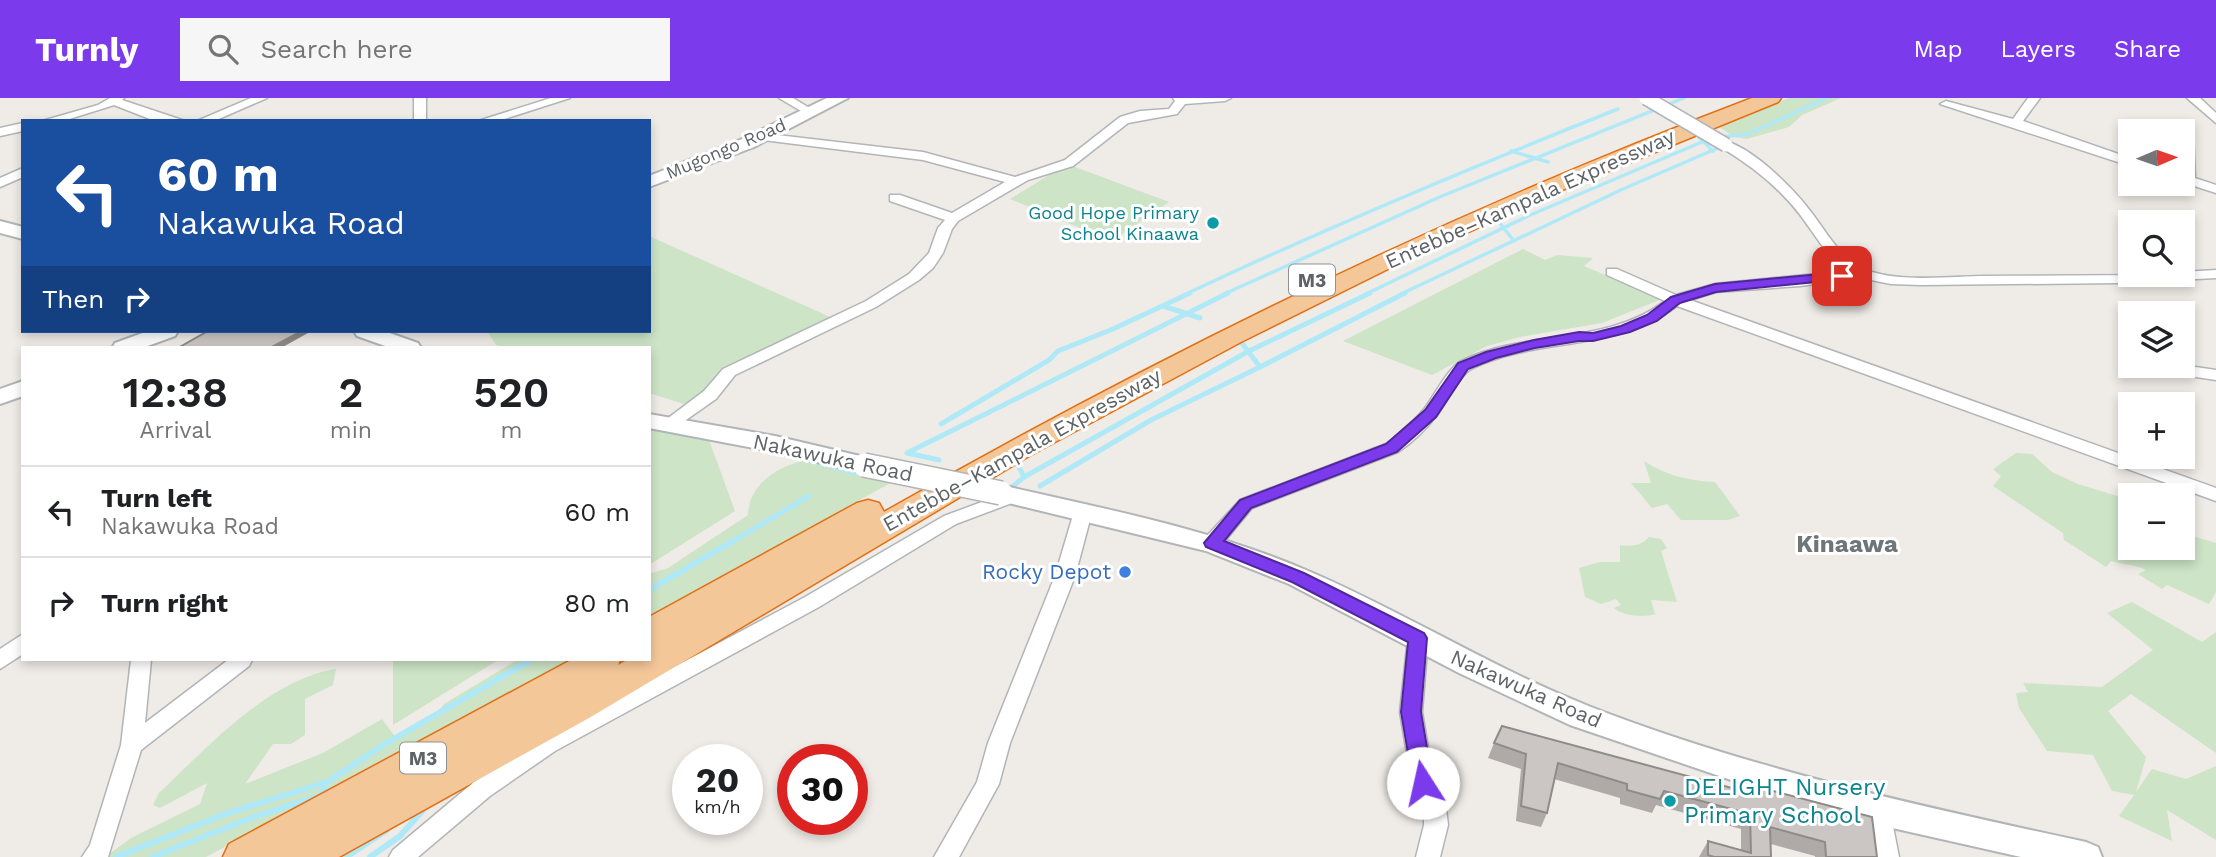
<!DOCTYPE html>
<html lang="en">
<head>
<meta charset="utf-8">
<style>
	:root { --surface:#fff; --page:#f6f6f6; --text:#202124; --muted:#757577; --line:#e0e0e0; --accent:#7c3aed }
	body { margin:0; font-family:"Work Sans",sans-serif; background:var(--page); color:var(--text); height:100vh; display:flex; flex-direction:column; font-size:26px; white-space:nowrap }
	* { box-sizing:border-box; margin:0 }
	p { font-size:23px; color:var(--muted) }
	.icon { flex:none; width:38px; height:38px; fill:none; stroke:currentColor; stroke-width:2; stroke-linecap:round; stroke-linejoin:round }
	.map { position:relative; flex:1; overflow:hidden }
	.drawer { position:absolute; left:21px; top:248px; width:630px; height:315px; display:flex; flex-direction:column; background:var(--surface); border-radius:0px; box-shadow:0 4px 10px #0003 }
	.drawer>* { flex:none }
	.top-card { position:absolute; left:21px; top:21px; width:630px; height:214px; border-radius:0px; box-shadow:0 4px 10px #0003; background:#1a4fa0; color:#fff; overflow:hidden }
	.needle { width:46px; rotate:88deg }
	.fabs { position:absolute; left:2118px; top:21px; display:grid; gap:14px }
	.fabs a { display:grid; place-items:center; width:77px; height:77px; border-radius:0px; background:var(--surface); box-shadow:0 4px 10px #0003; font-size:35px }
	.speed { position:absolute; left:672px; top:646px; display:flex; gap:14px; font-size:35px; font-weight:700; text-align:center }
	.speed>* { display:grid; place-content:center; width:91px; height:91px; border-radius:50%; background:var(--surface); box-shadow:0 4px 10px #0003; line-height:1 }
	.speed small { font-size:18px; font-weight:400 }
	.speed .limit { border:10px solid #d22; background:#fff; color:#111 }
	.pin { position:absolute; display:grid; place-items:center; width:60px; height:60px; color:#fff; margin:-30px; border-radius:14px; box-shadow:0 4px 10px #0006 }
	.me { position:absolute; width:77px; margin:-38px; rotate:350deg; stroke-linejoin:round; filter:drop-shadow(0 0 5px #0008) }
	.turn { display:flex; align-items:center; gap:24px; height:147px; padding:0 21px; font-size:32px }
	.turn .icon { width:91px; height:91px; stroke-width:2.5 }
	.turn b { display:block; font-size:49px; line-height:60px }
	.then { display:flex; align-items:center; height:66px; padding:0 21px; background:#0003; gap:14px; font-size:26px }
	.eta { display:flex; justify-content:space-evenly; align-items:center; height:119px; text-align:center }
	.eta b { font-size:42px; font-weight:600; line-height:49px }
	ul { padding:0; list-style:none }
	li { display:flex; align-items:center; gap:21px; height:91px; padding:0 21px; border-top:2px solid var(--line) }
	li div { flex:1 }
	li b { display:block; font-size:26px }
	li em { font-style:normal }
	header { display:flex; align-items:center; gap:42px; box-sizing:border-box; height:98px; padding:0 35px; background:var(--accent); color:#fff }
	header strong { font-size:33px }
	nav { display:flex; gap:38px; margin-inline-start:auto; font-size:24px }
	.search { width:490px; height:63px; background:var(--page); display:flex; align-items:center; gap:18px; box-sizing:border-box; padding:0 24px; border-radius:0px; color:var(--muted); font-size:26px }
	.map>svg:first-child { display:block }
	.green { fill:#cde4c6 }
	.lines { fill:none; stroke-linecap:round; stroke-linejoin:round }
	.stream-far2 { stroke:#afe9f8; stroke-width:3.5 }
	.stream-far1 { stroke:#afe9f8; stroke-width:5 }
	.stream { stroke:#afe9f8; stroke-width:6 }
	.street-casing { stroke:#b2b5b8; stroke-width:3 }
	.secondary-casing { stroke:#b1b5b8; stroke-width:4 }
	.highway-casing { stroke:#e17015; stroke-width:3 }
	.street { fill:#fff; fill-rule:evenodd }
	.secondary { fill:#fff; fill-rule:evenodd }
	.highway { fill:#f4c799; fill-rule:evenodd }
	.street-bridge-casing { stroke:#b2b5b8; stroke-width:16; stroke-linecap:butt }
	.secondary-bridge-casing { stroke:#b1b5b8; stroke-width:26; stroke-linecap:butt }
	.street-bridge { stroke:#fff; stroke-width:13 }
	.secondary-bridge { stroke:#fff; stroke-width:23 }
	.wall { fill:#afaaa8 }
	.shaded-wall { fill:#8e8b88 }
	.building { fill:#cbc6c3; stroke:#8e8b88; stroke-width:2 }
	.route { fill:#7c3aed; stroke:#51269a; stroke-width:2 }
	.culture-dot { fill:#0f9aa8; stroke:#fff; stroke-width:2.5 }
	.shop-dot { fill:#3f7fe0; stroke:#fff; stroke-width:2.5 }
	.labels { text-anchor:middle; stroke-width:6; stroke-linejoin:round; paint-order:stroke }
	.far-street-label { font-size:18px; fill:#5e6366; stroke:#fff }
	.far-culture-label { font-size:18px; fill:#0d838f; stroke:#fff; text-anchor:end }
	.shield { fill:#fff; stroke:#8e9294; stroke-width:2 }
	.shield-label { font-size:19px; font-weight:bold; fill:#5e6366 }
	.street-label { font-size:21px; fill:#5e6366; stroke:#fff }
	.shop-label { font-size:21px; fill:#366cbe; stroke:#fff; text-anchor:end }
	.quarter-label { font-size:24px; font-weight:bold; fill:#6f7678; stroke:#fff }
	.near-culture-label { font-size:24px; fill:#0d838f; stroke:#fff; text-anchor:start }
</style>
</head>
<body>
<header>
<strong>Turnly</strong>
<div class="search"><svg class="icon" aria-label="search" viewBox="0 0 24 24"><circle cx="10" cy="10" r="6"/><path d="M15 15l6 6"/></svg>Search here</div>
<nav><a>Map</a><a>Layers</a><a>Share</a></nav>
</header>
<div class="map">
<svg width="2216" height="759" viewBox="0 0 2216 759">
	<rect width="100%" height="100%" fill="#efebe7"/>
	<g class="green">
		<polygon points="1789,0 1841,0 1802,17 1789,29 1747,41 1734,39 1715,26"/>
		<polygon points="1067,66 1169,104 1112,143 1010,101"/>
		<polygon points="649,138 837,222 684,306 649,295 649,250 507,250 496,247 487,233 649,233"/>
		<polygon points="1523,151 1545,162 1557,157 1593,160 1584,168 1662,201 1602,225 1520,239 1487,248 1432,277 1343,243"/>
		<polygon points="649,328 709,342 735,413 649,467"/>
		<path d="M2016 355 2032 356 2052 374 2078 386 2130 402V450H2182V435L2216 445V494L2209 506 2167 487 2162 491 2138 476 2146 472C2135 466 2124 467 2111 463L2106 469 2064 442 2063 435 1993 388 2001 378 1993 371Z"/>
		<path d="M805 362 894 383 649 518V476L668 470 748 417C749 386 777 369 805 362Z"/>
		<path d="M1644 363C1665 377 1689 383 1715 384L1740 418 1728 422H1681L1667 406 1652 410 1631 385H1651Z"/>
		<path d="M1649 439 1661 441 1667 450 1661 453 1677 504 1651 502 1655 516C1644 520 1622 518 1614 510L1621 507 1616 501 1601 506 1585 499 1579 470 1600 464H1620V447C1630 449 1641 448 1649 439Z"/>
		<polygon points="2132,504 2202,544 2216,534 2216,655 2131,596 2108,613 2146,659 2136,694 2152,671 2186,681 2216,668 2216,742 2167,712 2172,743 2119,718 2134,697 2112,693 2093,657 2047,653 2019,610 2016,595 2028,594 2023,585 2102,589 2153,552 2107,515"/>
		<polygon points="393,562 498,562 393,627"/>
		<polygon points="517,562 571,562 328,696 325,694 330,685 386,648 432,622 444,606"/>
		<path d="M336 571 333 587 305 601V637L291 646H273L245 686 323 655 382 621 396 640 328 684 321 697 206 759H105L131 740 200 706 207 685 160 710 153 707 159 695C207 650 269 581 336 571Z"/>
	</g>
	<g class="lines">
		<g class="stream-far2">
			<polyline points="1695,35 1713,53"/>
			<polyline points="1719,39 1748,36 1827,0"/>
			<polyline points="1511,53 1548,64"/>
			<polyline points="1495,119 1514,143"/>
			<path d="M1186 196C1328 129 1472 69 1618 11"/>
			<polyline points="1224,196 1442,98 1684,0"/>
			<polyline points="1366,196 1528,118 1709,41"/>
			<polyline points="1401,196 1623,91 1718,50"/>
		</g>
		<g class="stream-far1">
			<polyline points="1163,208 1200,220"/>
			<polyline points="1241,244 1260,269 1405,195"/>
			<polyline points="941,326 1049,262 1058,253 1113,231 1190,195"/>
			<polyline points="798,359 856,375"/>
			<polyline points="939,362 907,355 1228,195"/>
			<polyline points="1018,367 1024,379"/>
			<polyline points="1040,388 1151,322 1260,269"/>
			<polyline points="1012,389 1024,379 1249,253 1370,195"/>
			<polyline points="730,445 809,398"/>
		</g>
		<g class="stream">
			<polyline points="649,492 733,443"/>
			<polyline points="116,759 228,715 327,684"/>
			<polyline points="152,759 251,720 321,697 327,684 385,646 531,562"/>
			<polyline points="346,759 387,732"/>
			<polyline points="370,759 400,738 424,711"/>
		</g>
		<g class="street-casing">
			<g id="street">
				<polygon points="110,0 124,0 122,2 185,23 155,23 114,7 63,23 42,23 98,7"/>
				<polygon points="251,0 267,0 214,23 197,23"/>
				<rect x="414" y="0" width="12" height="23"/>
				<polygon points="551,0 570,0 498,23 478,23"/>
				<polygon points="779,0 793,0 816,14 806,16"/>
				<polygon points="1173,0 1231,0 1225,3 1185,6 1177,16 1128,25 1073,68 1028,82 958,123 952,131 943,155 933,170 919,182 876,209 735,277 716,301 673,331 667,332 659,327 704,293 723,271 866,203 909,176 929,155 938,130 945,122 890,103 890,97 900,97 952,115 1005,84 923,62 763,42 757,38 759,35 923,54 1015,79 1065,62 1120,19 1140,13 1169,11 1175,3"/>
				<polygon points="2028,0 2040,0 2023,23 2130,60 2130,68 1940,6 1946,3 2013,21"/>
				<polygon points="2187,0 2200,0 2216,15 2216,25"/>
				<polygon points="2182,24 2186,25 2193,37 2195,80 2216,87 2216,95 2182,84 2182,33 2179,33 2176,28"/>
				<polygon points="23,25 23,33 0,38 0,30"/>
				<path d="M1726 43C1755 52 1793 90 1811 114 1825 132 1836 153 1855 166 1885 187 1951 178 1986 178 2052 178 2117 177 2182 177V174L2216 172V180L2120 185 1921 187 1891 186 1861 180 1800 188 1716 194 1690 202 2216 390V403L1677 208C1616 255 1540 238 1473 270 1460 275 1446 305 1437 317 1426 331 1413 344 1398 354L1252 410 1219 450H1205L1203 445 1205 440 1240 402 1386 346C1401 337 1414 323 1425 310 1434 298 1449 269 1461 263 1527 231 1606 248 1665 203L1607 177V171H1617L1676 197 1715 186 1847 173C1827 159 1816 138 1801 118 1780 90 1752 68 1722 50V44Z"/>
				<polygon points="23,70 23,79 0,89 0,80"/>
				<polygon points="2182,267 2216,272 2216,282 2176,276 2168,271 2170,268"/>
				<polygon points="1014,392 1020,394 1023,398 1020,402 956,426 819,509 555,653 490,698 418,759 389,759 393,752 474,684 539,641 805,499 944,418"/>
				<polygon points="1083,408 1089,410 1092,414 1075,478 1010,645 999,686 959,759 934,759 977,684 988,645 1055,478 1074,414 1077,410"/>
				<polygon points="1418,532 1425,535 1428,540 1422,614 1434,685 1446,711 1448,727 1440,759 1416,759 1424,727 1424,711 1412,685 1400,614 1408,540 1411,535"/>
				<polygon points="23,536 23,556 0,571 0,551"/>
				<polygon points="131,562 151,562 145,625 228,562 252,562 249,568 141,652 108,759 82,759 90,747 121,647"/>
				<polygon points="1879,703 1887,706 1890,713 1899,759 1875,759 1868,713 1871,706"/>
			</g>
		</g>
		<g class="secondary-casing">
			<g id="secondary">
				<polygon points="827,0 848,0 754,49 649,89 649,78 742,41"/>
				<polygon points="0,123 23,129 23,141 0,135"/>
				<polygon points="148,233 178,233 175,238 142,250 112,250 115,245"/>
				<polygon points="354,233 384,233 418,245 421,250 391,250 357,238"/>
				<polygon points="23,283 23,298 0,306 0,291"/>
				<polygon points="649,316 775,338 873,361 876,367 873,373 864,375 775,354 649,330"/>
				<path d="M1001 387C1104 411 1208 430 1306 472 1403 513 1493 571 1591 609 1751 671 1919 708 2086 744L2098 749 2102 759H2021L1879 727 1775 697 1570 627 1459 575 1289 486 1206 453 992 401 989 395 992 389Z"/>
			</g>
		</g>
		<g class="highway-casing">
			<path id="highway" d="M1752 0H1781L1778 4 1545 99 1392 169 1241 244 1029 358 589 620 339 759H223L229 746 571 562H620L618 567 627 562H649V519L857 405 868 402 879 405 884 414C1163 255 1451 114 1752 0Z"/>
		</g>
		<use href="#street" class="street"/>
		<use href="#secondary" class="secondary"/>
		<use href="#highway" class="highway"/>
		<g class="street-bridge-casing">
			<polyline id="street-bridge" points="1646,0 1726,47"/>
		</g>
		<g class="secondary-bridge-casing">
			<polyline id="secondary-bridge" points="864,367 1001,395"/>
		</g>
		<use href="#street-bridge" class="street-bridge"/>
		<use href="#secondary-bridge" class="secondary-bridge"/>
	</g>
	<polygon class="wall" points="1494,645 1735,690 1739,684 1877,759 1815,759 1815,758 1771,746 1771,759 1699,759 1708,743 1741,752 1741,731 1656,707 1652,715 1620,706 1620,700 1554,681 1547,715 1541,729 1516,723 1521,671 1488,660"/>
	<polygon class="shaded-wall" points="302,233 307,233 308,235 281,250 270,250"/>
	<g class="building">
		<polygon points="208,233 302,233 270,250 178,250"/>
		<polygon points="1502,628 1739,692 1739,684 1872,719 1877,759 1826,759 1825,744 1770,729 1771,759 1714,759 1708,757 1708,743 1751,755 1750,716 1664,693 1660,701 1627,692 1627,686 1558,665 1547,715 1521,708 1526,656 1494,645"/>
	</g>
	<polygon class="route" points="1842,174 1846,175 1846,181 1716,194 1680,205 1657,223 1630,234 1593,243 1579,243 1535,250 1496,260 1468,271 1436,319 1397,354 1251,410 1224,443 1304,475 1424,535 1427,540 1421,614 1433,685 1430,691 1423,694 1416,691 1413,685 1401,614 1408,544 1292,484 1206,449 1204,445 1240,402 1386,346 1425,312 1458,265 1486,254 1534,242 1579,234 1593,235 1621,228 1647,217 1671,199 1715,186"/>
	<g class="culture-dot">
		<circle cx="1213" cy="125" r="7"/>
		<circle cx="1670" cy="703" r="7"/>
	</g>
	<circle class="shop-dot" cx="1125" cy="474" r="7"/>
	<g class="labels">
		<g class="far-street-label">
			<text transform="translate(726 51) rotate(-23)" y="6">Mugongo Road</text>
		</g>
		<g class="far-culture-label">
			<text x="1199" y="121">Good Hope Primary<tspan x="1199" dy="21">School Kinaawa</tspan></text>
		</g>
		<g class="shield">
			<rect x="1289" y="166.5" width="46" height="31" rx="5"/>
			<rect x="400" y="644.5" width="46" height="31" rx="5"/>
		</g>
		<g class="shield-label">
			<text x="1312" y="189">M3</text>
			<text x="423" y="667">M3</text>
		</g>
		<g class="street-label">
			<text transform="translate(1530 101) rotate(-24)" y="7">Entebbe–Kampala Expressway</text>
			<text transform="translate(1022 352) rotate(-29)" y="7">Entebbe–Kampala Expressway</text>
			<text transform="translate(833 360) rotate(12)" y="7">Nakawuka Road</text>
			<text transform="translate(1526 591) rotate(24)" y="7">Nakawuka Road</text>
		</g>
		<g class="shop-label">
			<text x="1111" y="481">Rocky Depot</text>
		</g>
		<g class="quarter-label">
			<text x="1847" y="454">Kinaawa</text>
		</g>
		<g class="near-culture-label">
			<text x="1684" y="697">DELIGHT Nursery<tspan x="1684" dy="28">Primary School</tspan></text>
		</g>
	</g>
</svg>
<div class="fabs">
<a><svg class="needle" viewBox="-14 -14 28 28"><path d="M0-13l5 13h-10z" fill="#e53935"/><path d="M0 13l5-13h-10z" fill="#757577"/></svg></a>
<a><svg class="icon" aria-label="search" viewBox="0 0 24 24"><circle cx="10" cy="10" r="6"/><path d="M15 15l6 6"/></svg></a>
<a><svg class="icon" aria-label="layers" viewBox="0 0 24 24"><path d="M12 4l9 5-9 5-9-5zM3 14l9 5 9-5"/></svg></a>
<a>+</a>
<a>−</a>
</div>
<div class="speed"><div>20<small>km/h</small></div><div class="limit">30</div></div>
<div class="pin" style="left:1842px;top:178px;background:#d93025"><svg class="icon" aria-label="arrive" viewBox="0 0 24 24"><path d="M6 21V4h12l-3 4 3 4H6"/></svg></div>
<svg class="me" style="left:1423px;top:685px" viewBox="-20 -20 40 40"><circle r="19" fill="#fff"/><path d="M0-13L10 11 0 6-10 11z" fill="#7c3aed"/></svg>
<div class="top-card">
<div class="turn"><svg class="icon" aria-label="left" viewBox="0 0 24 24"><path d="M17 20v-9H6M10 6l-5 5 5 5"/></svg><div><b>60 m</b>Nakawuka Road</div></div>
<div class="then">Then<svg class="icon" aria-label="right" viewBox="0 0 24 24"><path d="M7 20v-9h11M14 6l5 5-5 5"/></svg></div>
</div>
<section class="drawer">
<div class="eta">
<div><b>12:38</b><p>Arrival</p></div>
<div><b>2</b><p>min</p></div>
<div><b>520</b><p>m</p></div>
</div>
<ul>
<li><svg class="icon" aria-label="left" viewBox="0 0 24 24"><path d="M17 20v-9H6M10 6l-5 5 5 5"/></svg><div><b>Turn left</b><p>Nakawuka Road</p></div><em>60 m</em></li>
<li><svg class="icon" aria-label="right" viewBox="0 0 24 24"><path d="M7 20v-9h11M14 6l5 5-5 5"/></svg><div><b>Turn right</b></div><em>80 m</em></li>
</ul>
</section>
</div>
</body>
</html>
